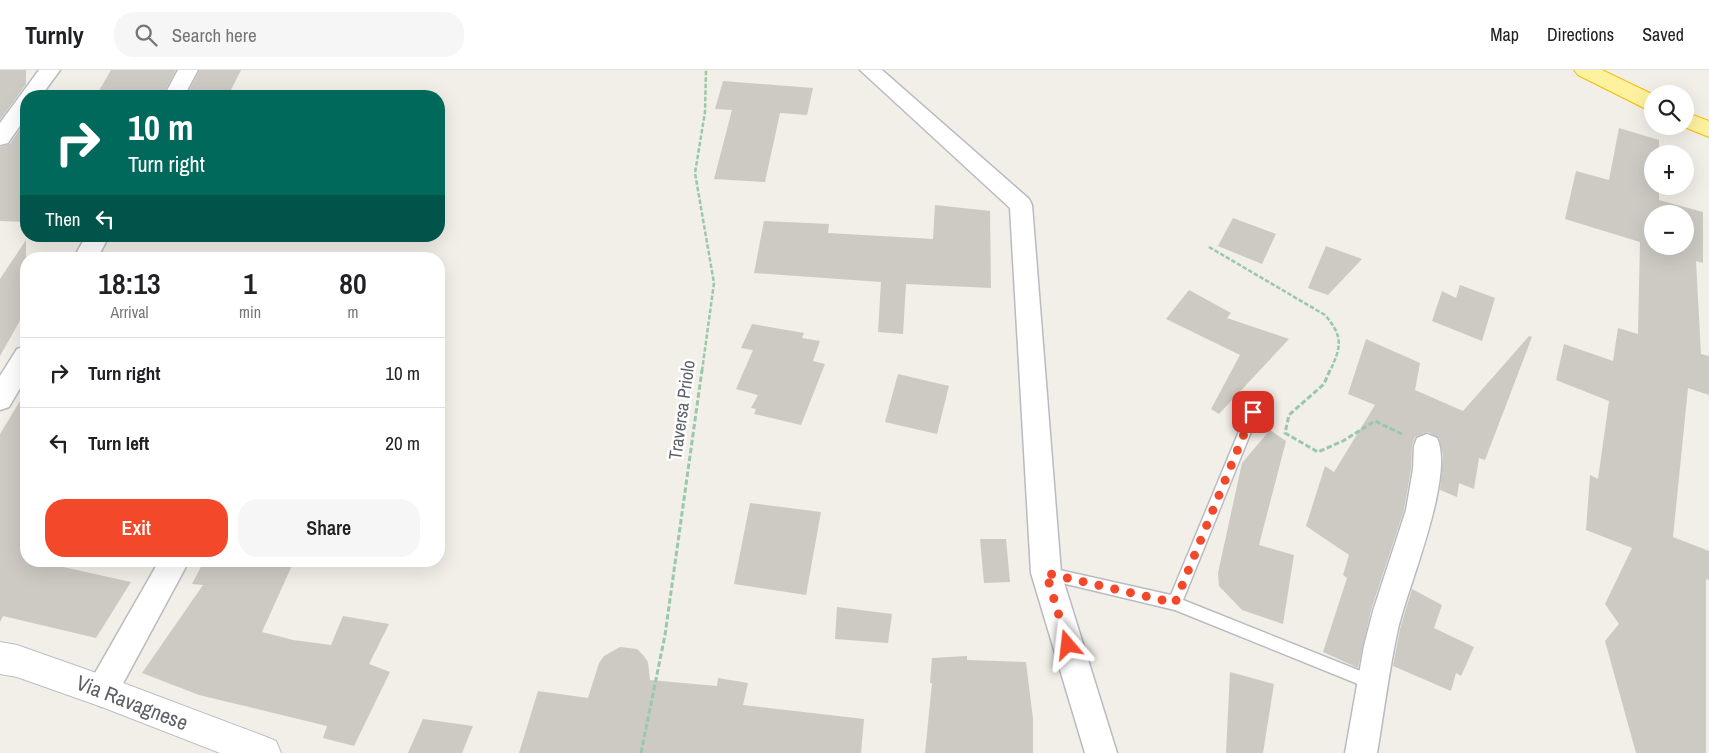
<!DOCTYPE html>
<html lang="en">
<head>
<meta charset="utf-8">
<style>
	:root { --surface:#fff; --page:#f6f6f6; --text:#202124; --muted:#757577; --line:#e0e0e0; --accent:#f3492a }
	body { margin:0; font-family:"Archivo Narrow",sans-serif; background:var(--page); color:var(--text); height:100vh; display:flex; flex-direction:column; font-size:19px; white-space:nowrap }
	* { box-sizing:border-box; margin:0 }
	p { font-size:16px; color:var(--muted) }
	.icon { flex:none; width:28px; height:28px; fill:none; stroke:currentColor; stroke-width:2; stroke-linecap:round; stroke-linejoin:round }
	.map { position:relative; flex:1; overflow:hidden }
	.side { position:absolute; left:20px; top:182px; width:425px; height:315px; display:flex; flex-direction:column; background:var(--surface); border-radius:20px; box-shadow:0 5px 20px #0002 }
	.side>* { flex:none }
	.top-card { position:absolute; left:20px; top:20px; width:425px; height:152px; border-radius:20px; box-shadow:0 5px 20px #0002; background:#00695c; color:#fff; overflow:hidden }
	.fabs { position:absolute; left:1644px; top:15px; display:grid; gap:10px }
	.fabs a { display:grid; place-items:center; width:50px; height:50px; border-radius:50%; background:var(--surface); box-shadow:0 5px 20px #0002; font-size:25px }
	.pin { position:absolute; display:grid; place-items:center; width:42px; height:42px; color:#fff; margin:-21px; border-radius:10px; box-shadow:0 2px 8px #0006 }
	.me { position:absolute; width:55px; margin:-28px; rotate:343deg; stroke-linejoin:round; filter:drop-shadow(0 0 4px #0008) }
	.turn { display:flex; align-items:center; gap:18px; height:105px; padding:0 25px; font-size:22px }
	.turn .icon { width:65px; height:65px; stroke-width:2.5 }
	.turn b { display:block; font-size:35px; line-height:42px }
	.then { display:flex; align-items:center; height:48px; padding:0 25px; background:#0003; gap:10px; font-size:19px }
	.eta { display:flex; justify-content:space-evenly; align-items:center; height:85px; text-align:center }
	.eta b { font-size:30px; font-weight:600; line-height:35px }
	.button { display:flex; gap:10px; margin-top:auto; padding:10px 25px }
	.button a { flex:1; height:58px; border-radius:20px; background:var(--accent); color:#fff; font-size:20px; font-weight:600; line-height:58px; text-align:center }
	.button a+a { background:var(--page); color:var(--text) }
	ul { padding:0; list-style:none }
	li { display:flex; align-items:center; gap:15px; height:70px; padding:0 25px; border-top:1px solid var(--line) }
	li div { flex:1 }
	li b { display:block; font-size:19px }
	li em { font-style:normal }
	header { display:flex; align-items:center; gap:30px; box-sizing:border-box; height:70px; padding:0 25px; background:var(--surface); border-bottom:1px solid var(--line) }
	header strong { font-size:24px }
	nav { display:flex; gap:28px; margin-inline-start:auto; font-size:18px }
	.search { width:350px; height:45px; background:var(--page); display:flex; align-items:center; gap:12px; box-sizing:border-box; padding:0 18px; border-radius:20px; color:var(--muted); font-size:19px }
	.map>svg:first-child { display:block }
	.building { fill:#cccac3; fill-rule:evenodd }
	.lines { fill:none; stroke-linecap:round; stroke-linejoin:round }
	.service-casing { stroke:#b9bbc1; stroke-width:3 }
	.minor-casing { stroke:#b9bbc1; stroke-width:3 }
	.secondary-casing { stroke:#bcbec5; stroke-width:2 }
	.trunk-casing { stroke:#f7bc00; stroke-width:2 }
	.path-far1 { stroke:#99c8aa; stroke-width:2.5; stroke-dasharray:4.5 2; stroke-linecap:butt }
	.path { stroke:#99c8aa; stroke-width:3; stroke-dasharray:5.5 2.5; stroke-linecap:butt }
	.service { fill:#fff; fill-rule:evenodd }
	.minor { fill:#fff; fill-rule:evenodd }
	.secondary { fill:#fff; fill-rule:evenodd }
	.trunk { fill:#fff29e; fill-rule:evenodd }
	.route { stroke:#f3492a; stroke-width:9; stroke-dasharray:0 16.2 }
	.labels { text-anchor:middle; stroke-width:5; stroke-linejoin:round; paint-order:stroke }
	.street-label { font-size:18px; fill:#5e6168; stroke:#fff }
	.near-street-label { font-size:21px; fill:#5e6168; stroke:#fff }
</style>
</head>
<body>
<header>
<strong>Turnly</strong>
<div class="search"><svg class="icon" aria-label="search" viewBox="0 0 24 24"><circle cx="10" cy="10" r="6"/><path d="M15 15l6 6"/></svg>Search here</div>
<nav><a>Map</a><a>Directions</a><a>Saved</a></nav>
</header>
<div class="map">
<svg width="1709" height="683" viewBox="0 0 1709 683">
	<rect width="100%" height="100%" fill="#f1efe7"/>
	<g class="building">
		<polygon points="0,0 26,0 26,14 0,50"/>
		<polygon points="111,0 176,0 162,26 96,26"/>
		<polygon points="200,0 241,0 228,26 186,26"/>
		<polygon points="723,11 813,18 807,45 780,43 765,112 714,109 732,40 715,39"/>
		<polygon points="26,50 26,152 0,151 0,77 10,74"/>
		<path d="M1619 58 1659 70V84H1652V116H1659V130L1703 142V193L1696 191 1701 284 1709 286V325L1688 318 1673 467 1709 481V510L1706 509V683H1636L1605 571 1619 554 1605 534 1632 478 1586 460 1590 405 1598 409 1609 331 1556 310 1564 274 1613 291 1618 258 1638 264 1640 172 1565 149 1576 101 1609 110ZM1652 144H1685V176H1652Z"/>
		<polygon points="935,135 990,141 991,218 906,214 903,264 878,262 881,212 754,203 764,151 829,154 828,163 933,169"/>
		<polygon points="1233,148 1276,164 1262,194 1218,176"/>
		<polygon points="26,170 26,240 0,286 0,209"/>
		<polygon points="1326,176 1362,189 1328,225 1308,218"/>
		<polygon points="1460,215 1495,228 1482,271 1432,251 1442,221 1456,228"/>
		<polygon points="1189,220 1231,243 1227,248 1289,269 1219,344 1211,339 1240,285 1166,249"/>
		<polygon points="752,254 804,263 802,268 820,271 813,291 825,294 801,355 754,344 756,339 751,338 758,325 736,319 753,280 741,278"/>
		<polygon points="1529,266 1532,267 1485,390 1479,388 1474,419 1459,413 1457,427 1440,420 1443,385 1439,368 1428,362 1415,367 1412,376 1411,399 1404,440 1371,540 1358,598 1323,582 1347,508 1343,505 1349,485 1306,456 1325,396 1334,402 1375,335 1348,324 1366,269 1420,293 1415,320 1463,341"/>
		<polygon points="898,304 949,316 937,364 885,352"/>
		<polygon points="26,321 26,491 36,491 131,512 96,568 3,546 0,552 0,364"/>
		<polygon points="1270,360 1286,371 1259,475 1294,485 1283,554 1242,540 1219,516 1218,503 1242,393"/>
		<polygon points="750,433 821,442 806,525 734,514"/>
		<polygon points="980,469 1006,469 1010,512 984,513"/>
		<polygon points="204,491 294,491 262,562 293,570 331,575 343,546 389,554 369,594 390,602 354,676 323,668 327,656 199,625 142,603 203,515 192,514"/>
		<polygon points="1412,519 1442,535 1434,558 1474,577 1461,606 1456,603 1451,621 1393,596 1400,559"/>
		<polygon points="837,537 892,544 888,573 835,569"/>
		<polygon points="620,577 637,579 643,585 648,592 650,610 717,616 718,608 748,613 743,635 864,649 861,683 519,683 538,621 588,628 599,593 604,586"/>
		<polygon points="967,586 967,590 1026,592 1033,649 1033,683 925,683 932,613 930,613 932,588"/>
		<polygon points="1230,602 1274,614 1263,683 1226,683"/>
		<polygon points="423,649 473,656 462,683 408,683"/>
	</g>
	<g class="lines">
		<g class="service-casing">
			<polygon id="service" points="1253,337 1257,338 1259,342 1183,530 1378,608 1380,613 1378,618 1373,620 1175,540 1041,508 1039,503 1041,498 1046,497 1171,525 1247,342 1249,338"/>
		</g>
		<g class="minor-casing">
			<g id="minor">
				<polygon points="39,0 60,0 41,26 26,26 26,47 8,73 0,75 0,53"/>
				<polygon points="178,0 198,0 184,26 164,26"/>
				<polygon points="860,0 882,0 1029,129 1032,135 1061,503 1117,683 1085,683 1031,503 1010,138"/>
				<polygon points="86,166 109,166 97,189 73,189"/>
				<polygon points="26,276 26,308 9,337 0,340 0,306 17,279"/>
				<path d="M1427 364 1437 368C1455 406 1408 516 1398 559 1389 600 1384 642 1377 683H1345L1364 576 1373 541 1406 440 1413 399 1414 376 1417 368Z"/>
				<polygon points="159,491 189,491 113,632 102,637 91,632 86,621 91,610"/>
			</g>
		</g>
		<g class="secondary-casing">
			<polygon id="secondary" points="0,572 17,575 102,605 264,666 276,671 281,683 220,683 102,637 17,607 0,604"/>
		</g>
		<g class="trunk-casing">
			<g id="trunk">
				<polygon points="1574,0 1602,0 1652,24 1652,40 1644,38 1578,5"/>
				<polygon points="1685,42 1709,51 1709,67 1682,56 1685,56"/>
			</g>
		</g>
		<g class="path-far1">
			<path d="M1209 177 1325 245C1344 267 1341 277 1330 301"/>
			<polyline points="702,301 714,213 695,103 705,42 706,0"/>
		</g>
		<g class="path">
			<polyline points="1330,300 1324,314 1289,345 1285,363 1318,382 1343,371 1375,351 1402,364"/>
			<polyline points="641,683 665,565 702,300"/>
		</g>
		<use href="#service" class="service"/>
		<use href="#minor" class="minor"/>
		<use href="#secondary" class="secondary"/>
		<use href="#trunk" class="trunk"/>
	</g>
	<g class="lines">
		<polyline class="route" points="1068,575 1046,503 1175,533 1253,342"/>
	</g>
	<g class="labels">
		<g class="street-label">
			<text transform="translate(682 340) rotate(-82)" y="6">Traversa Priolo</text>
		</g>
		<g class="near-street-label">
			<text transform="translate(132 633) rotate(21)" y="7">Via Ravagnese</text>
		</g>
	</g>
</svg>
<div class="fabs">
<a><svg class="icon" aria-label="search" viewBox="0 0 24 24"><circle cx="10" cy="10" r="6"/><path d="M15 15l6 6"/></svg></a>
<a>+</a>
<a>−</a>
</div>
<div class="pin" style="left:1253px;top:342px;background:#d93025"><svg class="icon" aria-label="arrive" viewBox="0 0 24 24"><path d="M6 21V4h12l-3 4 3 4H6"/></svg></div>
<svg class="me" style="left:1068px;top:575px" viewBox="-20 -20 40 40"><path d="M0-17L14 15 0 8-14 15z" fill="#f3492a" stroke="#fff" stroke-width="4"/></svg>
<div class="top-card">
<div class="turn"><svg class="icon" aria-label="right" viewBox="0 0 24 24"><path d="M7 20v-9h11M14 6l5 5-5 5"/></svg><div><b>10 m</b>Turn right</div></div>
<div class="then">Then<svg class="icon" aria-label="left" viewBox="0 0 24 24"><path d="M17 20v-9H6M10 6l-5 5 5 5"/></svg></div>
</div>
<section class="side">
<div class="eta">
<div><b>18:13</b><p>Arrival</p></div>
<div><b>1</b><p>min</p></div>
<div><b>80</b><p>m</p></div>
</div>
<ul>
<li><svg class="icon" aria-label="right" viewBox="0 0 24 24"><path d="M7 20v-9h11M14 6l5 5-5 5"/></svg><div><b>Turn right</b></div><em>10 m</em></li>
<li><svg class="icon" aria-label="left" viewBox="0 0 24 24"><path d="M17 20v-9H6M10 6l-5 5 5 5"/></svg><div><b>Turn left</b></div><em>20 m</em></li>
</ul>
<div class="button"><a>Exit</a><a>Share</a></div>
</section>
</div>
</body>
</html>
